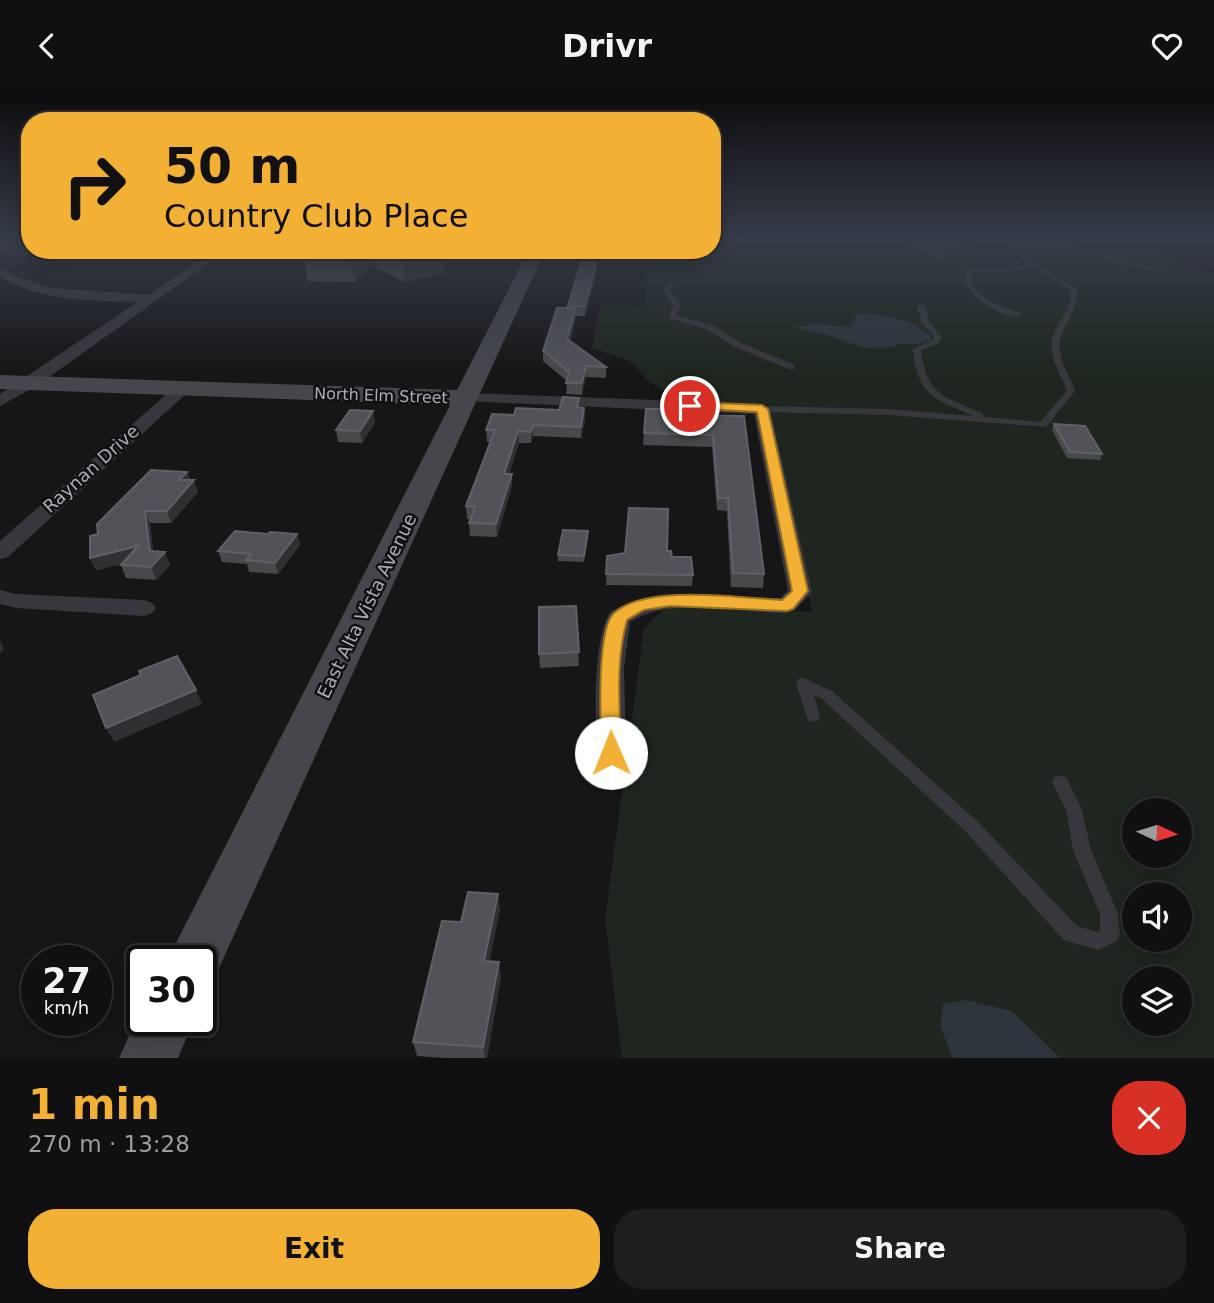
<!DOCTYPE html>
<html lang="en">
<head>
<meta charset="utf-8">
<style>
	:root { --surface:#101012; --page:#1e1e20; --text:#f1f3f6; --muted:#9c9d9f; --line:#303032; --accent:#f2b134 }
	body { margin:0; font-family:"DejaVu Sans",sans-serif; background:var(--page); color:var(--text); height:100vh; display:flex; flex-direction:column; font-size:26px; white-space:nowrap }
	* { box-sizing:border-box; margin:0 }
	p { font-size:23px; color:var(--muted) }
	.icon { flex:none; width:38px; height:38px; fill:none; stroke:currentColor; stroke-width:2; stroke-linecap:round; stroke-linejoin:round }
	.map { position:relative; height:967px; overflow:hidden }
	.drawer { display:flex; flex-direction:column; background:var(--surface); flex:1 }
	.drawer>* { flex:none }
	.top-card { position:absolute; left:21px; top:21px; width:700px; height:147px; border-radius:28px; box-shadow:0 4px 18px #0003,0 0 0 2px var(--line); background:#f2b134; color:#111; overflow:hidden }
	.needle { width:46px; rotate:94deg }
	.fabs { position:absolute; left:1122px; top:707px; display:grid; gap:14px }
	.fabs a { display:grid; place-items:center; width:70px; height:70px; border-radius:50%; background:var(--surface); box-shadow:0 4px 18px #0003,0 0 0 2px var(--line); font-size:35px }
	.speed { position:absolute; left:21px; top:854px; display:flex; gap:14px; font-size:35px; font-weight:700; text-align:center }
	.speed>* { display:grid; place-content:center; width:91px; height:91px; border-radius:50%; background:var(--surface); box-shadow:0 4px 18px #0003,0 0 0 2px var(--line); line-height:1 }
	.speed small { font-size:18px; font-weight:400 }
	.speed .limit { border:4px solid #111; border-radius:10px; background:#fff; color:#111 }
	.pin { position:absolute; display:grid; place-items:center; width:60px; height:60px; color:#fff; margin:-30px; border:4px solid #fff; border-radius:50%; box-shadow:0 2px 7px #0007 }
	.me { position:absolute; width:77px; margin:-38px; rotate:359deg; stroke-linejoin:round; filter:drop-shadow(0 0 5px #0008) }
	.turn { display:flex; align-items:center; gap:24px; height:147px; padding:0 28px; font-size:32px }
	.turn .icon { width:91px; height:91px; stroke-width:2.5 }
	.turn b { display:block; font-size:49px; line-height:60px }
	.round { display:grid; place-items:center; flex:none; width:74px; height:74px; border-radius:28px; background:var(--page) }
	.summary { display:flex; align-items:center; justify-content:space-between; height:119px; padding:0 28px }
	h1 { font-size:42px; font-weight:700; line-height:52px; color:var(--accent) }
	.action { display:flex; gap:14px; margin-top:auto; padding:14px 28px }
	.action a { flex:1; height:80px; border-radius:28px; background:var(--accent); color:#111; font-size:28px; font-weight:700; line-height:80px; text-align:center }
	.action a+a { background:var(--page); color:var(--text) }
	header { display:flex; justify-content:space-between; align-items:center; height:91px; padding:0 28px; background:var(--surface); font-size:32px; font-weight:700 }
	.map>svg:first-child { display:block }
	.green { fill:#1e261f; fill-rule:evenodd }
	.water { fill:#2c353c }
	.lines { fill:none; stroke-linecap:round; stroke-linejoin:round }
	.lane { fill:#37383d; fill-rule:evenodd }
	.street { fill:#37383d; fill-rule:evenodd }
	.secondary { fill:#45474d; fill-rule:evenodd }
	.wall { fill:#47494d }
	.shaded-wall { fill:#2f3033 }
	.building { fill:#525359; stroke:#5f6168; stroke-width:2 }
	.route { fill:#f2b134; stroke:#9d7322; stroke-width:2 }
	.labels { text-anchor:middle; stroke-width:5; stroke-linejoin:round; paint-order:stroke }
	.far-street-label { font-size:16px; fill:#a8adb8; stroke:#111113 }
	.street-label { font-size:18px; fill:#a8adb8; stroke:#111113 }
</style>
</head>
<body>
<header><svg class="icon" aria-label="back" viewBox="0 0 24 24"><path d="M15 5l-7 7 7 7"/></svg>Drivr<svg class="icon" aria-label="heart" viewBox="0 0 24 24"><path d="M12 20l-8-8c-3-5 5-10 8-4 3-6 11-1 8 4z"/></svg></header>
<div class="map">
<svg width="1214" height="967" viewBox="0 0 1214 967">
	<rect width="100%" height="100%" fill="#161618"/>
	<path class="green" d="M712 147H1140L1189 177 1214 182V967H622L605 828 644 537 667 516 706 515 812 521 769 314 683 309 649 291 630 270 592 257 600 214 644 215 650 159H712ZM1134 719H1180V765H1134ZM1134 803H1180V849H1134ZM1134 887H1180V933H1134Z"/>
	<g class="water">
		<path d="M860 223C886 222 909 228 929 243L931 249 916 253H897L895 256 864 257 825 243 792 236 809 234V232L850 236 856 224Z"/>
		<polygon points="966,909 1012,920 1060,967 953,967 940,935 943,913"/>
	</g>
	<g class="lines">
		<g class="lane">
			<path d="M1009 149 1013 152 1076 154 1119 169 1168 180 1165 182 1116 172 1075 158 1017 156 1027 168 1077 198C1079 221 1063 231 1060 251 1057 267 1071 286 1075 300L1046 336 888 324 762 321 757 318 762 315 888 318 973 325C934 307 918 306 913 258L932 249 934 246 921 231 917 215 921 213 925 215 929 231 942 246 938 253 921 259C927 306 945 305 983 323L984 326 1040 331 1067 300C1062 286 1049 267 1052 251 1055 232 1072 220 1071 199L1033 176 1018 180 970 182C972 208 1000 214 1021 222V226C999 225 961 205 965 180 986 175 1008 179 1029 174L1023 170 1007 152Z"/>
			<polygon points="672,191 675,193 669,198 681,214 676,224 714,235 741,252 795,274 795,278 789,278 735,256 708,239 669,227 673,214 662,198"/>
			<polygon points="803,587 832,600 977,730 1077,835 1097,841 1100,839 1100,823 1073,759 1066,719 1052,691 1054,686 1060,685 1066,686 1082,719 1091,759 1118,823 1120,844 1117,850 1098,859 1064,849 965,740 822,608 814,604 820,625 818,629 813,631 808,629 796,592 798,588"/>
		</g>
		<g class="street">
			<path d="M214 159H227L38 294 0 315V303L138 211C92 210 41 210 0 186V177L20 187 52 197 149 204Z"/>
			<polygon points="183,292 191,297 189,300 8,466 0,468 0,450 177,294"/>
			<path d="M468 302 762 313 770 318 812 501 795 519 787 522C736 522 676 504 630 531L624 577 626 661 621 669 611 672 601 669 596 661C596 626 592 551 610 521 665 491 722 508 781 507L788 499 754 323 462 310 460 307 462 304Z"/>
			<polygon points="0,499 16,503 144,509 152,512 156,517 152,522 144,525 16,517 0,513"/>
		</g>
		<g class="secondary">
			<polygon points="529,159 545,159 214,888 201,893 201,870 168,870 176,852 450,314 0,298 0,284 457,299"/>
			<polygon points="142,917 142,929 194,929 178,967 119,967"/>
		</g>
	</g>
	<g class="wall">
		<polygon points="0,147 30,147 15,167 0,158"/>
		<polygon points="896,147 969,147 973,151 970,164 940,168 896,149"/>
		<polygon points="310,159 442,159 445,182 405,191 371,174 355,191 308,190 303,165"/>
		<polygon points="597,178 585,225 576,225 570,250 606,276 606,287 586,286 582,304 566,303 567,290 543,270 543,260 568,217 568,215"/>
		<polygon points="579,317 584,317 585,328 581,347 533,345 531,352 519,352 509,383 512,383 512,395 497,446 470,445 469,432 470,428 467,428 466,415 490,351 487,351 486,339 514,324"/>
		<polygon points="667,324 744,325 764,483 763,497 731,496 727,420 717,419 712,356 643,354 644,342"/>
		<polygon points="375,331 362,352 338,351 336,339"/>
		<polygon points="1054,333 1102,363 1100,369 1067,367 1052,339"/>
		<polygon points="187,381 190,389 198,401 171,432 150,432 153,460 170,474 156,489 126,487 121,474 122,473 96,479 90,467 98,443"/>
		<polygon points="588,440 588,446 584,471 558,470 558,464"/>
		<polygon points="297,443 300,454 278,483 249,481 247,473 222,471 218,460"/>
		<polygon points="667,460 672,466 693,484 692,495 606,494 607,465"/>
		<polygon points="576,515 579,575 540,577 539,563"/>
		<polygon points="500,817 489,871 501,886 487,967 445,967 417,965 413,951 461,831"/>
	</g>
	<g class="shaded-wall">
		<polygon points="973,151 970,164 940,168 943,155"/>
		<polygon points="30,154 30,159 51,159 15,167 12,158"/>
		<polygon points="357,159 369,159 371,174 355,191 350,166"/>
		<polygon points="433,159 442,159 445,182 405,191 401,166"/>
		<polygon points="597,169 597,178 585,225 585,215"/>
		<polygon points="576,217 576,227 568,259 567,248"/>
		<polygon points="586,275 586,286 582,304 582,292"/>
		<polygon points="584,317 585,328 581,347 581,336"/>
		<polygon points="373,320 375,331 362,352 360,340"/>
		<polygon points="533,334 533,345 531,352 531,341"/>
		<polygon points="518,340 519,352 505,395 504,383"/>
		<polygon points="187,381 191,392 179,389"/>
		<polygon points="512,383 512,395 497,446 496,433"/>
		<polygon points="194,389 198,401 171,432 167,420"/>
		<polygon points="145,420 150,432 155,473 150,460"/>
		<polygon points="588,440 588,446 584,471 584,465"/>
		<polygon points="297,443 300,454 278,483 275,472"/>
		<polygon points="138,455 144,468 96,479 90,467"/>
		<polygon points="165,461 170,474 156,489 151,476"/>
		<polygon points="0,550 4,558 0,562"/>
		<polygon points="196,599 202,613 114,651 106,637"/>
		<polygon points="498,803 500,817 487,885 484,870"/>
		<polygon points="499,871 501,886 487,967 485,967 483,956"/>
	</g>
	<g class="building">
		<polygon points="0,147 30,147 30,154 12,158 0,151"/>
		<polygon points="923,147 969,147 973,151 943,155"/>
		<polygon points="310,159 357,159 350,166 303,165"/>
		<polygon points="387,159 433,159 401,166"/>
		<polygon points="583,165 597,169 585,215 568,215"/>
		<polygon points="557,217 576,217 567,248 606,276 586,275 582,292 566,292 569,281 543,260"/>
		<polygon points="563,306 579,307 577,316 584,317 581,336 533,334 531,341 518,340 504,383 512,383 496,433 469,432 475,416 466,415 495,339 486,339 492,323 514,324 516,317 559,319"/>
		<polygon points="646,318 667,318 667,324 744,325 764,483 733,482 728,407 718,407 713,344 644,342"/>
		<polygon points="350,319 373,320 360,340 336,339"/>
		<polygon points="1054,333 1085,335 1102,363 1070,361"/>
		<polygon points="151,379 187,381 179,389 194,389 167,420 145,420 150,460 165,461 151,476 121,474 138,455 90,467 90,445 98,443 97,433"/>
		<polygon points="629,417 668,418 667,460 671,460 672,466 691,466 693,484 606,483 607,465 625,462"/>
		<polygon points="563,439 588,440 584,465 558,464"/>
		<polygon points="235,440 268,443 270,441 297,443 275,472 246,469 251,463 218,460"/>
		<polygon points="576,515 579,561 539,563 539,516"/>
		<polygon points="177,565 196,599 106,637 93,604 141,584 139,580"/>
		<polygon points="468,801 498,803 484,870 499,871 483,956 413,951 442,830 461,831"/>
	</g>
	<linearGradient id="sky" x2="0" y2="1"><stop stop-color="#0c0c0d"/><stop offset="0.52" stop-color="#363c48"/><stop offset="1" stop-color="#363c48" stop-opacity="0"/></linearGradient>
	<rect width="1214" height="282" fill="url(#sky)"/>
	<path class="route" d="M690 311 762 314 768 318 808 500 793 518 787 520 670 515 644 519 627 529C615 572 620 617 621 662L618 667 611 669 604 667 601 662C601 635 596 541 613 523 644 492 741 507 782 509L792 500 757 321 686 317 684 315Z"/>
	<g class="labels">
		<g class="far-street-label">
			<text transform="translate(381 304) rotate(2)" y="6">North Elm Street</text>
		</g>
		<g class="street-label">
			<text transform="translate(91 378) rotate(-42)" y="6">Raynan Drive</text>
			<text transform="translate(367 515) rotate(-64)" y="6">East Alta Vista Avenue</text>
		</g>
	</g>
</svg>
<div class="fabs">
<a><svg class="needle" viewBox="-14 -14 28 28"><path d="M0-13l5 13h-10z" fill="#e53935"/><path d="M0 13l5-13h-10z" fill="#9c9d9f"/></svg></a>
<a><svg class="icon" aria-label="sound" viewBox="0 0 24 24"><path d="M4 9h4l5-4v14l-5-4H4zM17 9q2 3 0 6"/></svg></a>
<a><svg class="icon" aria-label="layers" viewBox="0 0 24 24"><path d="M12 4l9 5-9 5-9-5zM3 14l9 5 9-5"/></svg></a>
</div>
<div class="speed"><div>27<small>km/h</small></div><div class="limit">30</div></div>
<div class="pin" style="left:690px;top:315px;background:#d93025"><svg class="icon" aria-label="arrive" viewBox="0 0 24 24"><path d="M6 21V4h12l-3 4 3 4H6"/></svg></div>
<svg class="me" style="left:611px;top:662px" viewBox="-20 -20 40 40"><circle r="19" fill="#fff"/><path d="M0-13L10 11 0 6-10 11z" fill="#f2b134"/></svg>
<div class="top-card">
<div class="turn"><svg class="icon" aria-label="right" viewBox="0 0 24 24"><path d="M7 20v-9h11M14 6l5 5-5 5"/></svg><div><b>50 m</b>Country Club Place</div></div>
</div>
</div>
<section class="drawer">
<div class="summary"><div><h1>1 min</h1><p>270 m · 13:28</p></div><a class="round" style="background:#d93025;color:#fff"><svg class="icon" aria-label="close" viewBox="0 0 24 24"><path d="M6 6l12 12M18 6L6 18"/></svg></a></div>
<div class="action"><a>Exit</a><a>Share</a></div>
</section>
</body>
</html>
